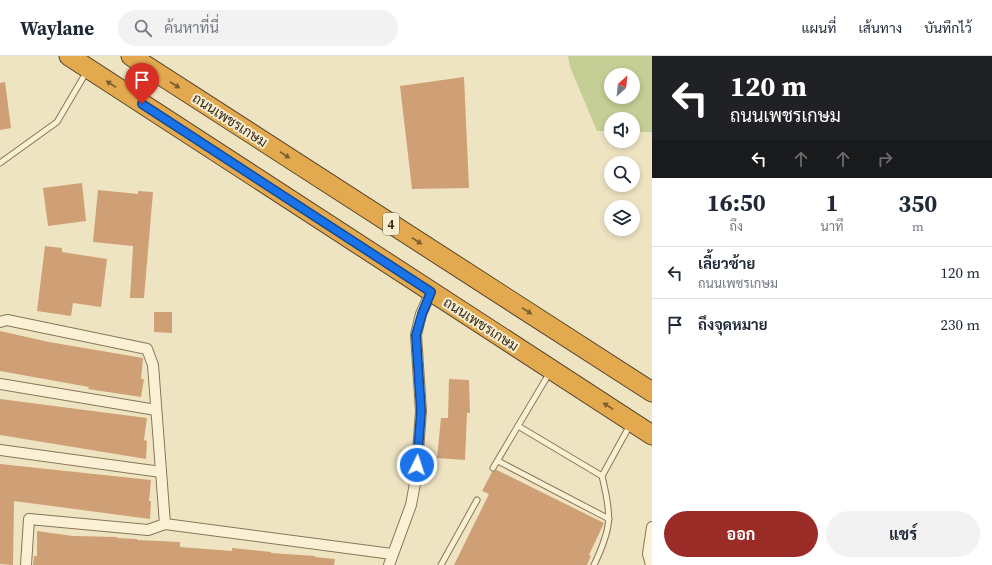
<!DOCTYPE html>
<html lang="th">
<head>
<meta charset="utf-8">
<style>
	:root { --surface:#fff; --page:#f2f2f3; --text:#1f2937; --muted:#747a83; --line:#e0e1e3; --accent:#9b2b26 }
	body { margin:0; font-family:"Source Serif 4",Sarabun,serif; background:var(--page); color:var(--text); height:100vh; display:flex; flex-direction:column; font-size:15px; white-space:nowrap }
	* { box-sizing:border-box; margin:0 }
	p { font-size:13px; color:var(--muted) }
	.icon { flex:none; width:22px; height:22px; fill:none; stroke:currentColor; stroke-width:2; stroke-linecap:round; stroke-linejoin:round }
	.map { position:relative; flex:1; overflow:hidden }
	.panel { display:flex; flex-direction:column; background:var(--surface); width:340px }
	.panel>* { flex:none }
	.hud { background:#202124; color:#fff; overflow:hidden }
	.needle { width:26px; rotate:27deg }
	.fabs { position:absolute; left:604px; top:12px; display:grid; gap:8px }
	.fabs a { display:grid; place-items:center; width:36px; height:36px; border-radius:50%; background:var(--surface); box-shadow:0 2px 6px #0003; font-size:20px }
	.pin { position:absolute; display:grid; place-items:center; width:34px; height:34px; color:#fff; margin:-41px -17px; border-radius:50% 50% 50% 0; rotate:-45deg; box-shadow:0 0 4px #0007 }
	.pin .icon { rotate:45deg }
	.me { position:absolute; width:44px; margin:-22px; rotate:4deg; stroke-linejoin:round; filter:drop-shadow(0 0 3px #0008) }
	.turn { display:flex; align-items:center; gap:14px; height:84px; padding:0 12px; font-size:18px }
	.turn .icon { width:52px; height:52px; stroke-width:2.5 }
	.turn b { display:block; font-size:28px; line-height:34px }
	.lanes { display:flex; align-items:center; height:38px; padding:0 12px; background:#0003; justify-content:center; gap:20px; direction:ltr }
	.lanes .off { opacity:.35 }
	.eta { display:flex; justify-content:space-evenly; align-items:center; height:68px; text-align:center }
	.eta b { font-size:24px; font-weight:700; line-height:28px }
	.cta { display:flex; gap:8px; margin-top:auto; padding:8px 12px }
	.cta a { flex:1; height:46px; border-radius:24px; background:var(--accent); color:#fff; font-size:16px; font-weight:700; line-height:46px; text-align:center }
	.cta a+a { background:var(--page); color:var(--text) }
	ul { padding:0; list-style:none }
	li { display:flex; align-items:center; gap:12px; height:52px; padding:0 12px; border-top:1px solid var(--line) }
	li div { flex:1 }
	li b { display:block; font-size:15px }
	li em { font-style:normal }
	header { display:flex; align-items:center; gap:24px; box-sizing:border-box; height:56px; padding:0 20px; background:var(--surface); border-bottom:1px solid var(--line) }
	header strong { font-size:19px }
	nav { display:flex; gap:22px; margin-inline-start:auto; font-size:14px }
	.search { width:280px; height:36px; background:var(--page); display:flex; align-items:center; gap:10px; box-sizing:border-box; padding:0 14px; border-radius:22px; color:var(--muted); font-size:15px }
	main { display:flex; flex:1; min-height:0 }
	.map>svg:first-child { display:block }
	.green { fill:#c4ce95; fill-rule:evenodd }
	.building { fill:#cf9f76 }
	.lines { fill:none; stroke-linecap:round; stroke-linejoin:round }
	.lane-casing { stroke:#8a7558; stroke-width:7 }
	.street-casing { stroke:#8a7558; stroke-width:12 }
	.highway-casing { stroke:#57432d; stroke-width:21 }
	.lane { stroke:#faf1d5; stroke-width:5 }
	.street { stroke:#faf1d5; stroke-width:10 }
	.highway { stroke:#e2a94f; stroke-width:19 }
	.oneway { fill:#7d5e31 }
	.route-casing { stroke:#114b97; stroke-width:10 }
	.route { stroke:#1a73e8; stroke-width:7 }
	.labels { text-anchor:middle; stroke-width:4; stroke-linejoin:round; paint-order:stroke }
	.shield { fill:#f7eed1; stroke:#726653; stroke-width:1 }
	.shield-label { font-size:13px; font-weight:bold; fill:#392c1d }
	.street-label { font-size:14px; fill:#392c1d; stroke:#f7eed1 }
</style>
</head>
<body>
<header>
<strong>Waylane</strong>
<div class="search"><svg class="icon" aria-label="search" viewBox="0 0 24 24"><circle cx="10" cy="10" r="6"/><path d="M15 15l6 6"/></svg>ค้นหาที่นี่</div>
<nav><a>แผนที่</a><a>เส้นทาง</a><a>บันทึกไว้</a></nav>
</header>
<main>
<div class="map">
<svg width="652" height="509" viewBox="0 0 652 509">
	<rect width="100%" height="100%" fill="#efe4c2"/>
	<path class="green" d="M568 0H652V76H633V63H611V75H597L570 11ZM611 19H633V41H611Z"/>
	<g class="building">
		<polygon points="464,21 469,132 412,133 400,30"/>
		<polygon points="5,26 11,72 0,74 0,27"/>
		<polygon points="82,127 86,165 48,170 43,132"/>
		<polygon points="98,134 138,138 138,135 153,136 144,242 130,242 133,190 93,186"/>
		<polygon points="45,190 62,192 62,196 107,203 101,251 73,247 71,260 37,255"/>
		<polygon points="154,256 172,256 172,277 154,276"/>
		<polygon points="0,275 49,286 143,302 141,323 144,323 141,341 88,333 89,331 0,315"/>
		<polygon points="449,323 469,324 470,357 467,357 465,404 437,402 441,362 448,362"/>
		<polygon points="0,343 147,362 144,384 147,385 146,403 0,379"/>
		<polygon points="0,408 151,424 149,445 151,445 150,463 14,445 13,509 0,508"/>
		<polygon points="497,414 604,467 589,499 591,500 587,509 454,509 489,438 482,435 492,416"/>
		<polygon points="37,475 73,480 117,481 117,482 137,483 137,484 180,486 180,491 232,495 232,492 271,496 271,497 315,500 315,501 335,503 334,509 33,509 34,500 37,500"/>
	</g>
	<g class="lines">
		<g class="lane-casing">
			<g id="lane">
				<polyline points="0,107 57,66 87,15"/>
				<polyline points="518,370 602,420"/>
				<polyline points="498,405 609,463"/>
				<polyline points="493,412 550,316"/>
				<polyline points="441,509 477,444"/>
				<path d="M594 509C612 471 612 461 602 420L630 369"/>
			</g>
		</g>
		<g class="street-casing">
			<g id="street">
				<polyline points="0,266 7,264 147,293 153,309 165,468"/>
				<polyline points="0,328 156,354"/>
				<polyline points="0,394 161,416"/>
				<polyline points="26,509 29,463 148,474 165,468 392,498"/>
				<polyline points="389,509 411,449 416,422 421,355 416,279 421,258 431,236"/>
				<polyline points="651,509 648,498 652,471"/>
			</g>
		</g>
		<g class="highway-casing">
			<g id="highway">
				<polyline points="69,0 652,379"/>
				<polyline points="131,0 652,336"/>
			</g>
		</g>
		<use href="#lane" class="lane"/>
		<use href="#street" class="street"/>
		<use href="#highway" class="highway"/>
	</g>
	<defs><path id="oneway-solid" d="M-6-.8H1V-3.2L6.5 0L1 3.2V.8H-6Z"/></defs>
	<g class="oneway">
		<use href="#oneway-solid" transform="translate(111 28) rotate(-147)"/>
		<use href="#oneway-solid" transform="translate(175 29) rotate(33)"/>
		<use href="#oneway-solid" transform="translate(285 99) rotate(33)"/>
		<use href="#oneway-solid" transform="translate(417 185) rotate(33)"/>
		<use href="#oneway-solid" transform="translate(527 255) rotate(33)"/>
		<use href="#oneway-solid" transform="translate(608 350) rotate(-147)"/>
	</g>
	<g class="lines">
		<g class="route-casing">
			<polyline id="route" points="142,48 431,236 422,258 416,279 421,355 417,409"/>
		</g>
		<use href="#route" class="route"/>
	</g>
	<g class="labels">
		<rect class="shield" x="383" y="157" width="16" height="22" rx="3"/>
		<g class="shield-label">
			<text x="391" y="173">4</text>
		</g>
		<g class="street-label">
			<text transform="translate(230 64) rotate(33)" y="5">ถนนเพชรเกษม</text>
			<text transform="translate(481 268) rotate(33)" y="5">ถนนเพชรเกษม</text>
		</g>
	</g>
</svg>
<div class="fabs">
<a><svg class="needle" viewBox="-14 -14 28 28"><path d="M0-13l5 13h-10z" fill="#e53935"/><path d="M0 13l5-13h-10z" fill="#747a83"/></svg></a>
<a><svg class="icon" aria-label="sound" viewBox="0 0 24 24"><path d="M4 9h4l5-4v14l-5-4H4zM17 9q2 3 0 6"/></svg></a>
<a><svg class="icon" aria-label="search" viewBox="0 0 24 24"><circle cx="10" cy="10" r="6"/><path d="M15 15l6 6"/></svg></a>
<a><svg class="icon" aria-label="layers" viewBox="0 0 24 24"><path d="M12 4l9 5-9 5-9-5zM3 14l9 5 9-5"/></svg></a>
</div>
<div class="pin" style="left:142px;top:48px;background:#d93025"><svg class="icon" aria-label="arrive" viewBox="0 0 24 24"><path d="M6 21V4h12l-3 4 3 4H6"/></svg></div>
<svg class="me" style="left:417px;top:409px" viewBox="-20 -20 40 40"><circle r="17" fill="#1a73e8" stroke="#fff" stroke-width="3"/><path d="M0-11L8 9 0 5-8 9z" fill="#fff"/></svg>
</div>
<section class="panel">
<div class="hud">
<div class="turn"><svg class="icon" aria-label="left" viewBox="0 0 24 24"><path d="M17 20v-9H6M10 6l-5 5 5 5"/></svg><div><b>120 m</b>ถนนเพชรเกษม</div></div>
<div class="lanes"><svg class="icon" aria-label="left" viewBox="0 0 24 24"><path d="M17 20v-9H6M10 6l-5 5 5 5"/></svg><svg class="icon off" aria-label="ahead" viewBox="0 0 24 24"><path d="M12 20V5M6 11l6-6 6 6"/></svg><svg class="icon off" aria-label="ahead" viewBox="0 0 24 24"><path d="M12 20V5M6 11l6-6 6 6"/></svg><svg class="icon off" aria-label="right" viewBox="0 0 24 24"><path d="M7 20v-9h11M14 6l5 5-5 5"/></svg></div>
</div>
<div class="eta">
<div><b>16:50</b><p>ถึง</p></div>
<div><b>1</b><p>นาที</p></div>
<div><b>350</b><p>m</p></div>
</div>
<ul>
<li><svg class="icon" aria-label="left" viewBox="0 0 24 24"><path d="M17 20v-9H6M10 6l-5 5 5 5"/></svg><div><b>เลี้ยวซ้าย</b><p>ถนนเพชรเกษม</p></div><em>120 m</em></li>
<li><svg class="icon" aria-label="arrive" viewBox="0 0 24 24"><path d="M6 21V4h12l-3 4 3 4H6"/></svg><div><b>ถึงจุดหมาย</b></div><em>230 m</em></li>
</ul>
<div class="cta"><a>ออก</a><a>แชร์</a></div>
</section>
</main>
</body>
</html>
